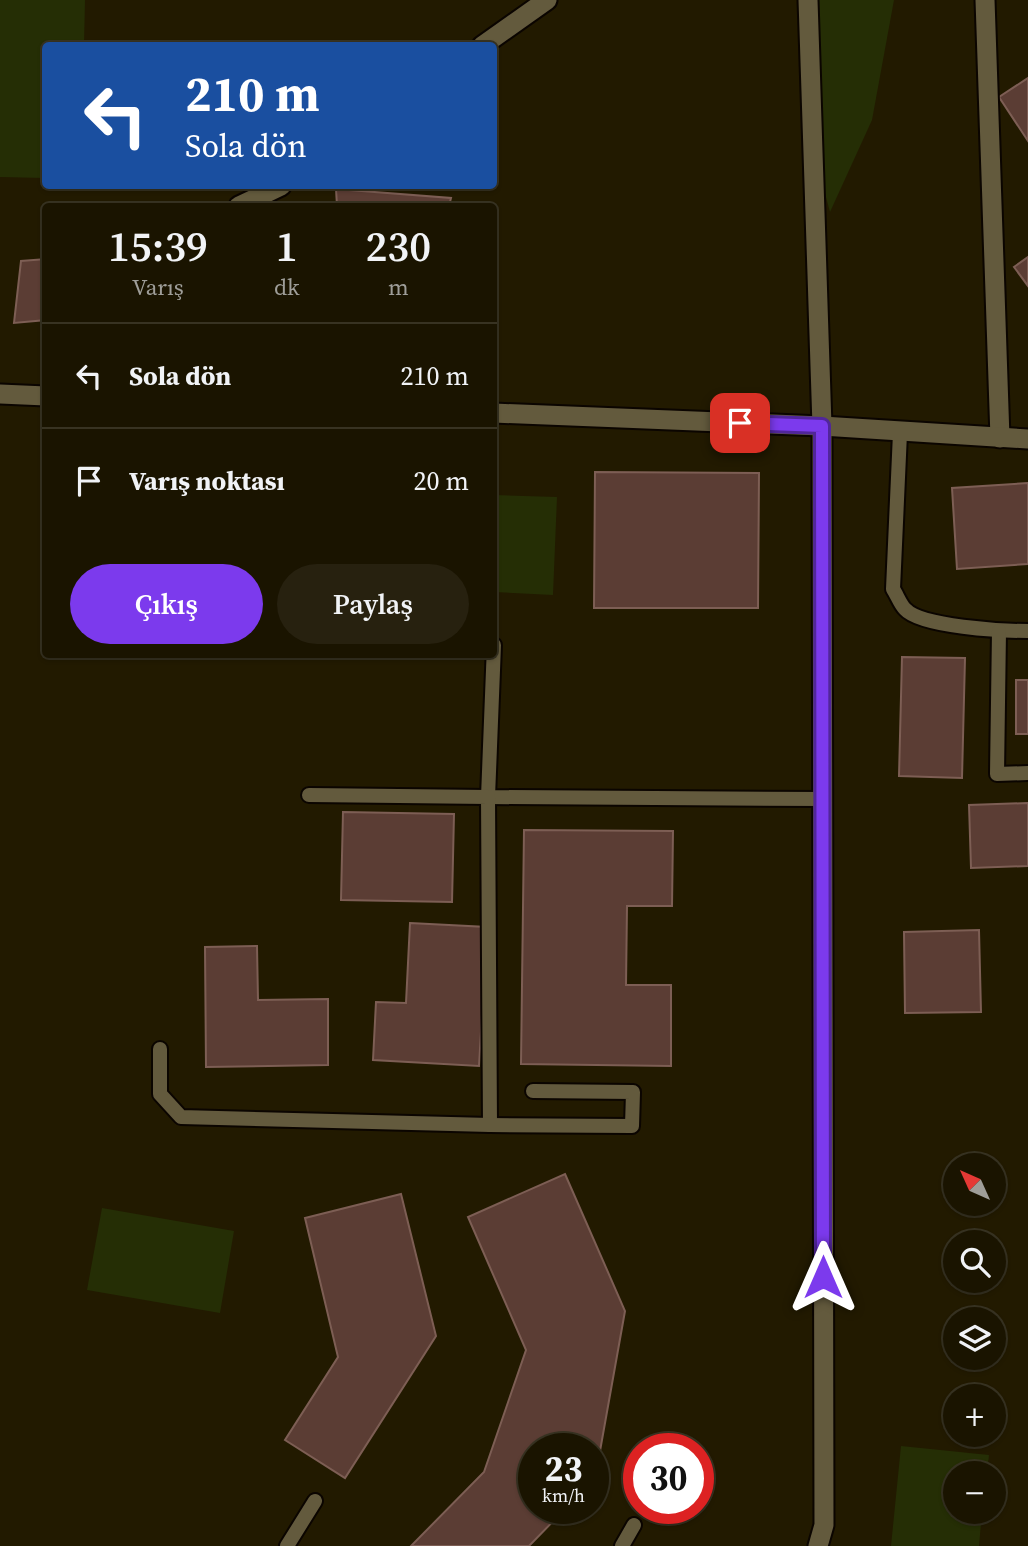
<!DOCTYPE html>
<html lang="tr">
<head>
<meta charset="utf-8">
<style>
	:root { --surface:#1a1400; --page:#27210f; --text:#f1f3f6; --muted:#9f9e99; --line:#383322; --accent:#7c3aed }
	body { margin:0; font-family:"Source Serif 4",serif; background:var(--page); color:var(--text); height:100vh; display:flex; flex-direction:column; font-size:26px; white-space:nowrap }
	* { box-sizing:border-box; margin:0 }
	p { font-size:23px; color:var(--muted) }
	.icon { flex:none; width:38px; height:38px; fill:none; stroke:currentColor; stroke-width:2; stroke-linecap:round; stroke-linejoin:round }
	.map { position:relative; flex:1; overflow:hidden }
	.drawer { position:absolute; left:42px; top:203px; width:455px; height:455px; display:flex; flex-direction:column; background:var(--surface); border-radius:7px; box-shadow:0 2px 5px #0004,0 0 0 2px var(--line) }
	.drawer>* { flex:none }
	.guide { position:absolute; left:42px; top:42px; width:455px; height:147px; border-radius:7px; box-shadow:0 2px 5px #0004,0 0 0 2px var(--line); background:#1a4fa0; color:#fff; overflow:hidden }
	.needle { width:46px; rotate:315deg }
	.controls { position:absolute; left:943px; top:1153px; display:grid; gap:14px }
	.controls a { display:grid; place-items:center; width:63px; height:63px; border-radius:50%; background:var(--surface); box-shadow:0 2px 5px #0004,0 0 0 2px var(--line); font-size:35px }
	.speed { position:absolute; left:518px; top:1433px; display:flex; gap:14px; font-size:35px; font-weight:700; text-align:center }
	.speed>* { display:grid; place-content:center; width:91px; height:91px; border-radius:50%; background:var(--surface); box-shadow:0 2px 5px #0004,0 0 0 2px var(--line); line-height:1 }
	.speed small { font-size:18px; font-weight:400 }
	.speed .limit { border:10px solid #d22; background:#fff; color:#111 }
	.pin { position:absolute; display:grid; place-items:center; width:60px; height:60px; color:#fff; margin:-30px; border-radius:14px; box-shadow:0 4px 10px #0006 }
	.me { position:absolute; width:77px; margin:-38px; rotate:0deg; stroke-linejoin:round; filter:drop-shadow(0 0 5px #0008) }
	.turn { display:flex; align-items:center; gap:24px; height:147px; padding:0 28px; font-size:32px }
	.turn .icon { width:91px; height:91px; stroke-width:2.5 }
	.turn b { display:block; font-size:49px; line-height:60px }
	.eta { display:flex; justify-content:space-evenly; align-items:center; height:119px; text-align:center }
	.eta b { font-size:42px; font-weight:600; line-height:49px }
	.primary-button { display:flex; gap:14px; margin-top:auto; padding:14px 28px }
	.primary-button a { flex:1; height:80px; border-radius:42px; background:var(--accent); color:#fff; font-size:28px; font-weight:600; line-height:80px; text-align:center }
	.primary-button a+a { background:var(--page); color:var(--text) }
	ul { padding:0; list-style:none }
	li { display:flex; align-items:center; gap:21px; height:105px; padding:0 28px; border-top:2px solid var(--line) }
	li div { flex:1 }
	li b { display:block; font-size:26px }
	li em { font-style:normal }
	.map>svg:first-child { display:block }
	.green { fill:#252e05 }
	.building { fill:#5b3d34; stroke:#7d5e54; stroke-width:2 }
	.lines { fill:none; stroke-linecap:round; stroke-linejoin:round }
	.service-casing { stroke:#0b0500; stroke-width:18 }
	.minor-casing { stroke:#0b0500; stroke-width:23 }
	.service { stroke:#635a3d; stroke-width:14 }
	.minor { stroke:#635a3d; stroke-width:19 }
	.route-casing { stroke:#51269a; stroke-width:18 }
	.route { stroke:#7c3aed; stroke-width:12 }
</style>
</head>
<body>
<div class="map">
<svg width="1028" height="1546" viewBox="0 0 1028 1546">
	<rect width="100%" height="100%" fill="#221a00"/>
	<g class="green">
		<polygon points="0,0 85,0 84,45 46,46 45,178 0,177"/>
		<polygon points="819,0 894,0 872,120 830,212 823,186"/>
		<polygon points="494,495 557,497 553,595 494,592"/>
		<polygon points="102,1208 234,1231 220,1313 87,1290"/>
		<polygon points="901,1446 989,1455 987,1473 956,1474 956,1512 982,1512 979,1546 891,1546"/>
	</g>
	<g class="building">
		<polygon points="1028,78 1028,141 999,97"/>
		<polygon points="336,189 451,198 449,206 337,206"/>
		<polygon points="1028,257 1028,286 1014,267"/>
		<polygon points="46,259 46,320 14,323 21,261"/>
		<polygon points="595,472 759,473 758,608 594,608"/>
		<polygon points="1028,483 1028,564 957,569 952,488"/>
		<polygon points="902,657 965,658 962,778 899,776"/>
		<rect x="1016" y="680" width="12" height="54"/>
		<polygon points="1028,803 1028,866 971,868 969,805"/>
		<polygon points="343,812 454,814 452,902 341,900"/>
		<polygon points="524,830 673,831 672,906 627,906 626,985 671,985 671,1066 521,1064"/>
		<polygon points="410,923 487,927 479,1066 373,1060 376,1002 406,1003"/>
		<polygon points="979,930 981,1012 905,1013 904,932"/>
		<polygon points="257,946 258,1000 328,999 328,1065 206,1067 205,947"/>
		<polygon points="565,1174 625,1311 595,1479 593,1480 593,1449 534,1449 534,1508 566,1508 529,1546 411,1546 484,1472 526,1350 468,1217"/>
		<polygon points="401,1194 436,1336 345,1478 285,1440 338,1357 305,1218"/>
	</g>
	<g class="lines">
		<g class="service-casing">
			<g id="service">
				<path d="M900 433 893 589C897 595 900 604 905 609 921 627 1003 631 1028 631"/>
				<polyline points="999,631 997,774 1028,773"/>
				<polyline points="494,645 488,797 823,799"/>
				<polyline points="309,795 488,797 490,1125"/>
				<polyline points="160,1049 160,1094 181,1117 490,1125 632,1126 633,1092 533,1091"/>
				<polyline points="287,1546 315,1501"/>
				<polyline points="622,1546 634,1525"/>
			</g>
		</g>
		<g class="minor-casing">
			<g id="minor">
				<polyline points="808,0 822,426 824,1525 818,1546"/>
				<polyline points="985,0 1000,438"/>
				<polyline points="482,46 547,0"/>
				<polyline points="239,206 281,186"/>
				<polyline points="0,394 46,396"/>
				<polyline points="494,413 822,426 1028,439"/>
			</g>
		</g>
		<use href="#service" class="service"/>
		<use href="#minor" class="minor"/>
	</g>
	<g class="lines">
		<g class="route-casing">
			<polyline id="route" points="740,423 822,426 823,1277"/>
		</g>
		<use href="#route" class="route"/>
	</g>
</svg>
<div class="controls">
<a><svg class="needle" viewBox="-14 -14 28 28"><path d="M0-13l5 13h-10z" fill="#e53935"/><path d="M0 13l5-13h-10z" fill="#9f9e99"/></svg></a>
<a><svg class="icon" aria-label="search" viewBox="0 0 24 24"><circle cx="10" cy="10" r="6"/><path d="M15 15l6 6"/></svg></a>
<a><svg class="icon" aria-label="layers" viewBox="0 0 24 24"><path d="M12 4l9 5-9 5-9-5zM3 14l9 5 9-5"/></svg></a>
<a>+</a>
<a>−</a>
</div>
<div class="speed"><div>23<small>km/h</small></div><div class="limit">30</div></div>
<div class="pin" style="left:740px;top:423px;background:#d93025"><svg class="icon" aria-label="arrive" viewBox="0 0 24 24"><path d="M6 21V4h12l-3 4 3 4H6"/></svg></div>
<svg class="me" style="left:823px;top:1277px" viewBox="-20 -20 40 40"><path d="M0-17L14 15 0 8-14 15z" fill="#7c3aed" stroke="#fff" stroke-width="4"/></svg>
<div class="guide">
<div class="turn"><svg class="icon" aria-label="left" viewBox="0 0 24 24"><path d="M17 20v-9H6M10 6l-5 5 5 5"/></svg><div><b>210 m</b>Sola dön</div></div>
</div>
<section class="drawer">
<div class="eta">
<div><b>15:39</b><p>Varış</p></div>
<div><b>1</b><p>dk</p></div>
<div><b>230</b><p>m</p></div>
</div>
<ul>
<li><svg class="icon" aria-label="left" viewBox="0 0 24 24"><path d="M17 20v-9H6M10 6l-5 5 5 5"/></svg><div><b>Sola dön</b></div><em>210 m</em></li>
<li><svg class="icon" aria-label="arrive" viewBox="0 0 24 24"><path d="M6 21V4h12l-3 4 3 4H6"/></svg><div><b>Varış noktası</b></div><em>20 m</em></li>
</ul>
<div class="primary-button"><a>Çıkış</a><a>Paylaş</a></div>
</section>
</div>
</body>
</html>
